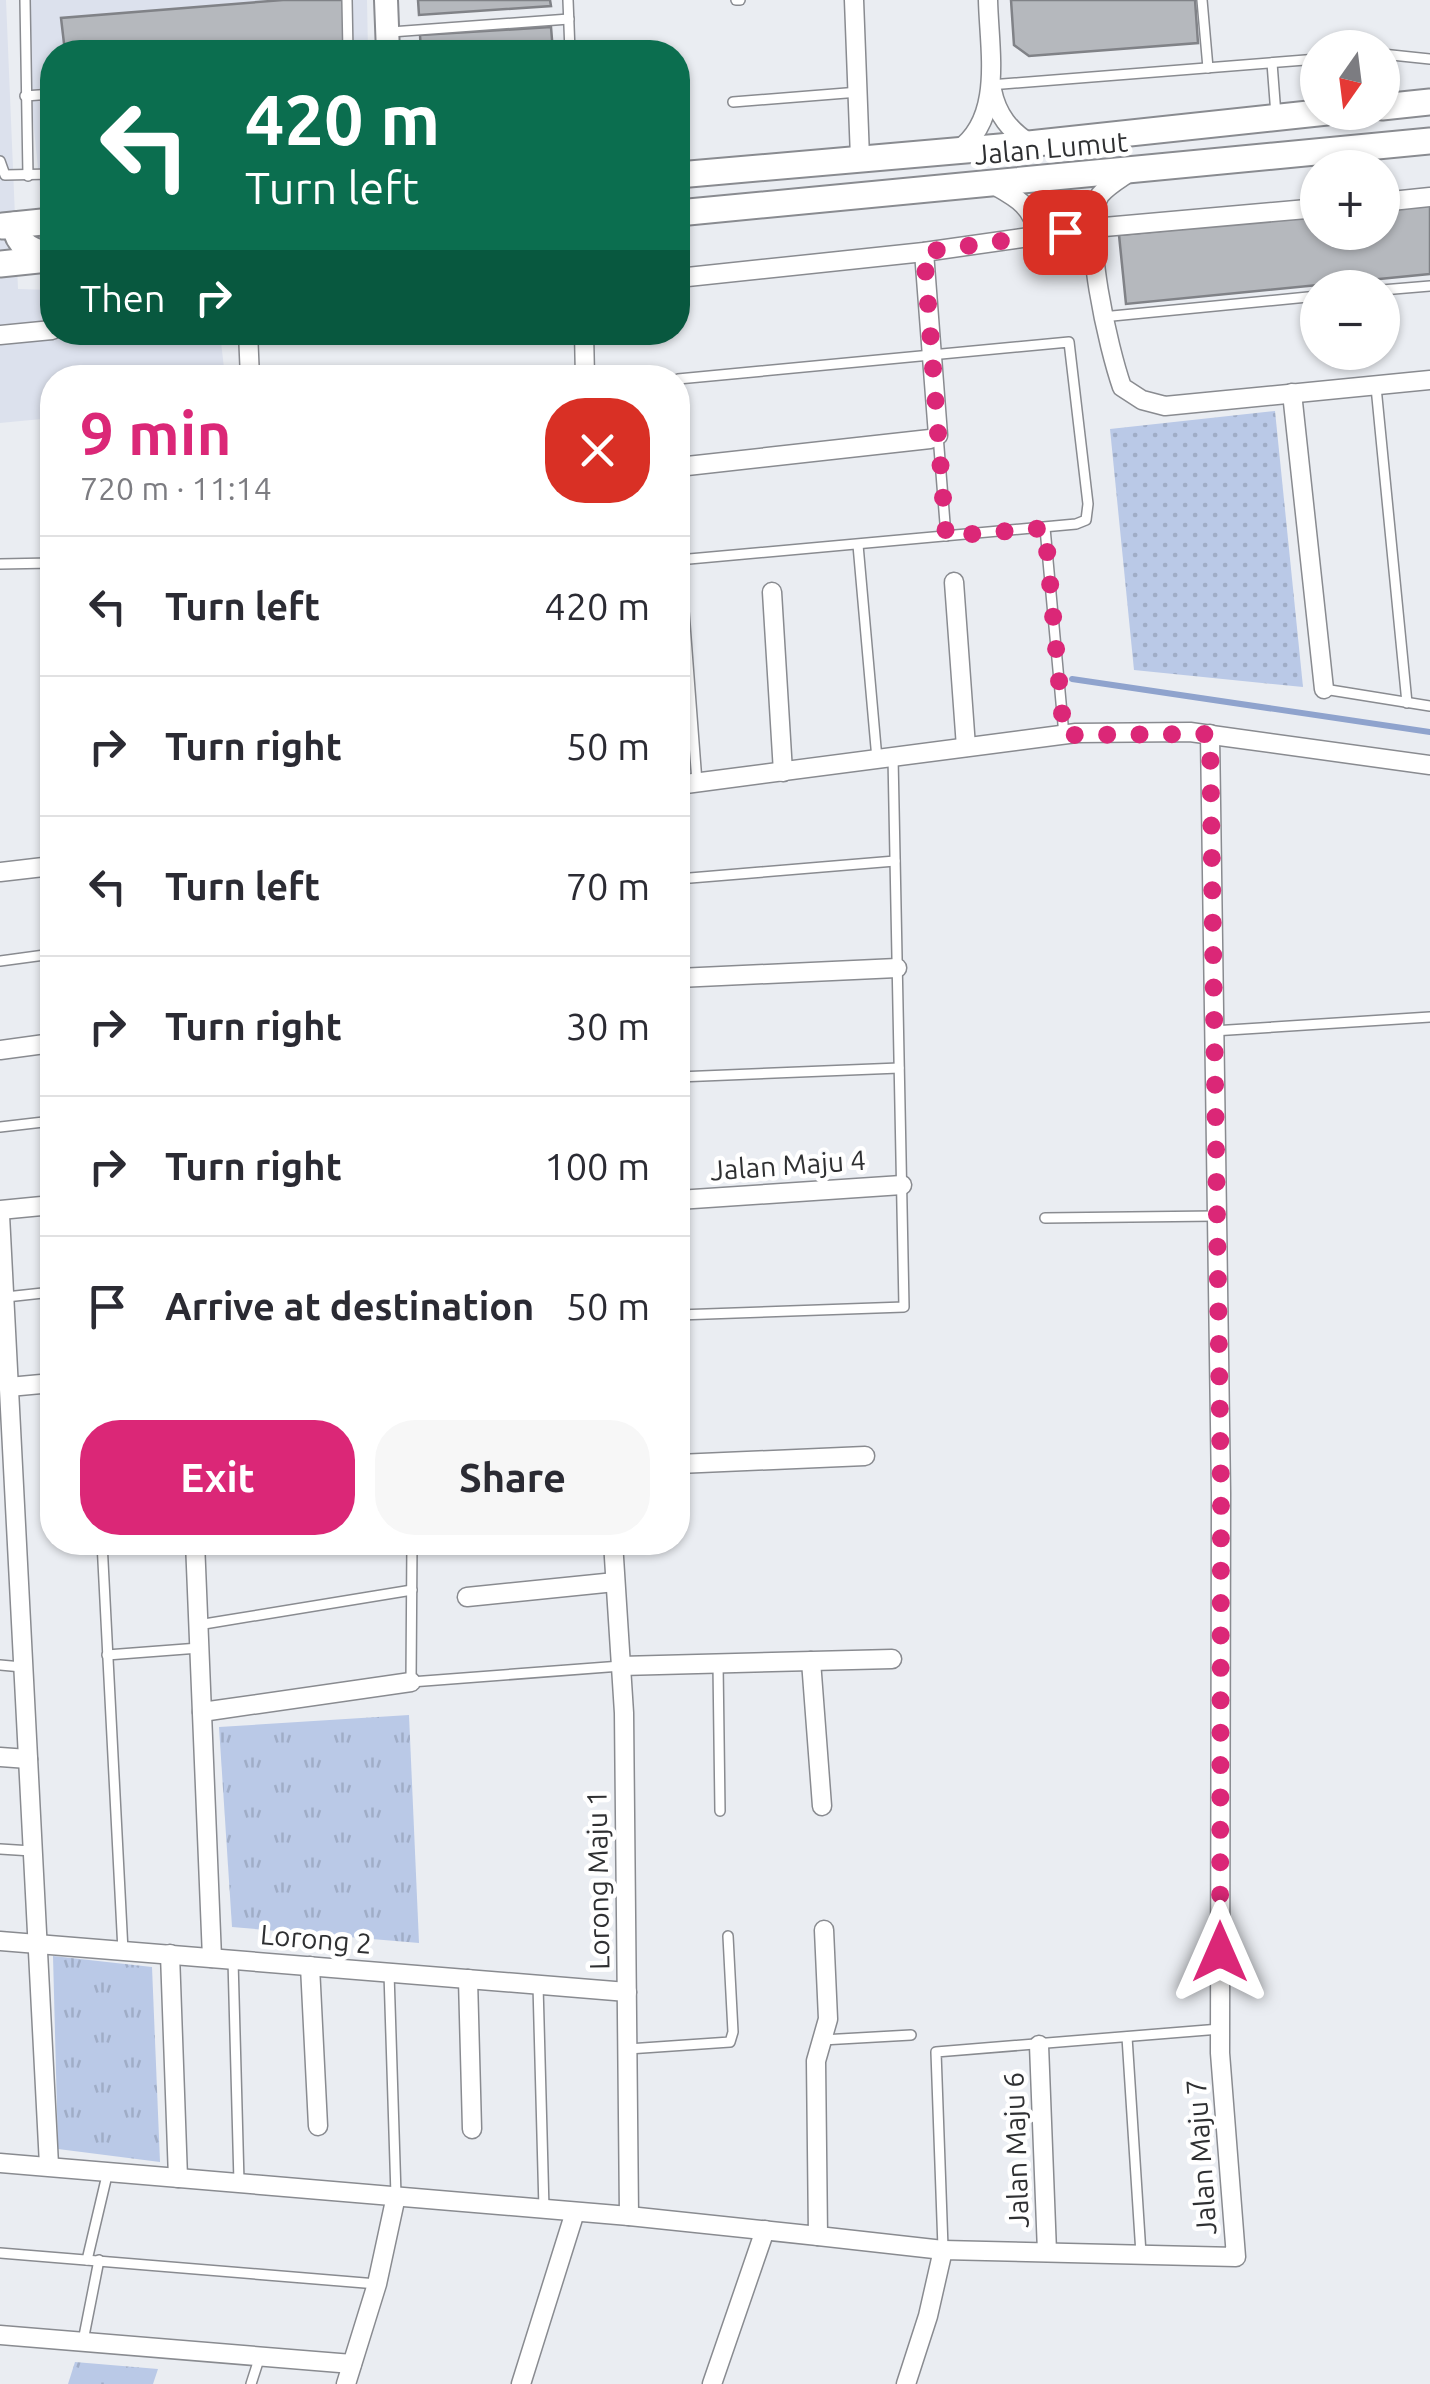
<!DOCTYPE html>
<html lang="en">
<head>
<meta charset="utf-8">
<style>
	:root { --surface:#fff; --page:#f7f7f7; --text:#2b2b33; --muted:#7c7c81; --line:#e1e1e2; --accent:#db2777 }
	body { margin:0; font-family:Ubuntu,sans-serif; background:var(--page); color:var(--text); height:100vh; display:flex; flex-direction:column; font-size:38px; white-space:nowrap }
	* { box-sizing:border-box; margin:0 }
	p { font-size:32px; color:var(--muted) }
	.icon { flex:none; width:55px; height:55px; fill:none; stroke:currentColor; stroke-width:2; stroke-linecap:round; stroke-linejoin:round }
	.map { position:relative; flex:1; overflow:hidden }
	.details { position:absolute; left:40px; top:365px; width:650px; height:1190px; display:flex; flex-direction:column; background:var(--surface); border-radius:40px; box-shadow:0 2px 8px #0004 }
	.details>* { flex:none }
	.hud { position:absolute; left:40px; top:40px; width:650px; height:305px; border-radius:40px; box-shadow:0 2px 8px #0004; background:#0b6e4f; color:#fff; overflow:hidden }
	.needle { width:65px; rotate:194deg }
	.tools { position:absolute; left:1300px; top:30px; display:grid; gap:20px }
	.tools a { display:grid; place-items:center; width:100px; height:100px; border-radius:50%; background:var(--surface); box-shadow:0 2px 8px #0004; font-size:50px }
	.pin { position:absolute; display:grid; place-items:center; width:85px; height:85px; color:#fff; margin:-42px; border-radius:20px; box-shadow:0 5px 15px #0006 }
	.me { position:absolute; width:110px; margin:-55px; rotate:0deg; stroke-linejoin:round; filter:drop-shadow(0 0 8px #0008) }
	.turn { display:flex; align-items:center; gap:35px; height:210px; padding:0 40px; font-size:45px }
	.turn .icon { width:130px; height:130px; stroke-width:2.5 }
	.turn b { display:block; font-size:70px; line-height:85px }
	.then { display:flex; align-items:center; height:95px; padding:0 40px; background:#0003; gap:20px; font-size:38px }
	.round { display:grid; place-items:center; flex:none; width:105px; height:105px; border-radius:40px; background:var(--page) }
	.summary { display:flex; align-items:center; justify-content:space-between; height:170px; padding:0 40px }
	h1 { font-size:60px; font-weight:700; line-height:75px; color:var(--accent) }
	.cta { display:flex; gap:20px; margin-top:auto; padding:20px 40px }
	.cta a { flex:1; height:115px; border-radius:40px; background:var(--accent); color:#fff; font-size:40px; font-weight:700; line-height:115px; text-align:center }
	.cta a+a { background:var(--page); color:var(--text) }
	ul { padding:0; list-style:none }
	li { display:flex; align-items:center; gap:30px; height:140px; padding:0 40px; border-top:2px solid var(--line) }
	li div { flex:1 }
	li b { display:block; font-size:38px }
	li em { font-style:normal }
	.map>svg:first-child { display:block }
	.built { fill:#dce1ed }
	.grass { fill:url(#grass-dots) }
	.park { fill:url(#park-tufts) }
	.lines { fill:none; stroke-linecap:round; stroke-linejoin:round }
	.stream { stroke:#8fa3cd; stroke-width:6 }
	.building { fill:#b5b8bd; stroke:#808287; stroke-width:2.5 }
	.lane-casing { stroke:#898b90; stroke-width:12 }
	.street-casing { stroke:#898b90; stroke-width:21 }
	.secondary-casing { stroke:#898b90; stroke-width:26 }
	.primary-casing { stroke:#898b90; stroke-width:29 }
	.lane { stroke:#fff; stroke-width:9 }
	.street { stroke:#fff; stroke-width:18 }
	.secondary { stroke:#fff; stroke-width:22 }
	.primary { stroke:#fff; stroke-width:25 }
	.route { stroke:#db2777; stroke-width:18; stroke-dasharray:0 32.4 }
	.labels { text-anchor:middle; stroke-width:9; stroke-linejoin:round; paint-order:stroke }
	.street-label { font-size:28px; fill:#2f3032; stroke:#fff }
</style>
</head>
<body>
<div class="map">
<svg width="1430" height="2384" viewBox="0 0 1430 2384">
	<defs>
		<pattern id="grass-dots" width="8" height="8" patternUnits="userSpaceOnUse" patternTransform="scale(2.5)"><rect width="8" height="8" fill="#bac9e7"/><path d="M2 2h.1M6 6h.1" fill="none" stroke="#a0adc7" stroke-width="1.8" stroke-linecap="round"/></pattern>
		<pattern id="park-tufts" width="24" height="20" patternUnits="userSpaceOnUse" patternTransform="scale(2.5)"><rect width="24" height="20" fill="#bac9e7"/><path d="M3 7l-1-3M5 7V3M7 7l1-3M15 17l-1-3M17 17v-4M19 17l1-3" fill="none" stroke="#a0adc7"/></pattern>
	</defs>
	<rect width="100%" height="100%" fill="#eaedf2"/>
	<g class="built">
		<polygon points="0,0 6,0 18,289 52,290 52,332 220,333 225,377 52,378 52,418 0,423"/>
		<polygon points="21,0 367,0 368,52 52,52 52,187 40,188"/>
	</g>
	<polygon class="grass" points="1275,411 1303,687 1134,670 1110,429"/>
	<g class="park">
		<polygon points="409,1715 419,1943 232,1927 219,1727"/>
		<polygon points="53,1956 152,1967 160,2162 58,2149"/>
		<polygon points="75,2362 158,2369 153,2384 68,2384"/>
	</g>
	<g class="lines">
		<polyline class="stream" points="1072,679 1430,732"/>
	</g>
	<g class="building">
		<polygon points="283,0 343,0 347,52 65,52 61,18"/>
		<polygon points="418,0 550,0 551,6 419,15"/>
		<polygon points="1011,0 1195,0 1198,43 1029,56 1014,45"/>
		<polygon points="551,27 553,52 421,52 420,35"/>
		<polygon points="1430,204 1430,274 1126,304 1119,235 1318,215 1318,232 1382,232 1382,209"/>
	</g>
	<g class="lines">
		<g class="lane-casing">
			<g id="lane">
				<polyline points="25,0 28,176"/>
				<polyline points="347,0 348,52"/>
				<polyline points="568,0 570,52"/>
				<polyline points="736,0 740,0"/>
				<polyline points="1202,0 1208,68"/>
				<polyline points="391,32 569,19"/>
				<polyline points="1382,54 1430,59"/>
				<polyline points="1272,63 1276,115"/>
				<polyline points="990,85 1318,59"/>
				<polyline points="25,96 52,94"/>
				<polyline points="733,102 859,92"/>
				<polyline points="0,161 5,175 52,174"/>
				<polyline points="1382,290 1430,286"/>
				<polyline points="1102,317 1318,296"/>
				<polyline points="678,379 1069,342 1088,504 1086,520 1076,524 678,560"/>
				<polyline points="1376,387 1407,703"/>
				<polyline points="938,435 946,536"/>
				<polyline points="52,449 50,459 52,555"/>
				<polyline points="1045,528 1064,735"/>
				<polyline points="858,545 877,759"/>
				<polyline points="680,559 697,782"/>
				<polyline points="0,564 52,563"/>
				<polyline points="1324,689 1430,706"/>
				<polyline points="678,879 895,861"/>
				<polyline points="0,961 52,954"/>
				<polyline points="1213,1031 1430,1017"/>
				<polyline points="678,1077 899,1068"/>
				<polyline points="0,1127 52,1121"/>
				<polyline points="1045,1218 1216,1216"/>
				<polyline points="6,1297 52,1292"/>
				<polyline points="678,1315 904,1307 893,757"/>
				<polyline points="102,1542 123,1951"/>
				<polyline points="412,1542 411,1682 621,1666"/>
				<polyline points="198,1625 412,1590"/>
				<polyline points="107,1655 199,1648"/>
				<polyline points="718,1664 720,1811"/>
				<polyline points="0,1665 22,1667"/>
				<polyline points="0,1849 32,1851"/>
				<polyline points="233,1960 239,2182"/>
				<polyline points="389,1973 396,2195"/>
				<polyline points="538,1985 544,2209"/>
				<polyline points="1127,2037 1141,2254"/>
				<polyline points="822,2040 911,2035"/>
				<polyline points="628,2049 730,2042 733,2032 728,1936"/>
				<polyline points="943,2248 936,2052 1220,2029"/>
				<polyline points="0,2253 377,2284"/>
				<polyline points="87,2260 108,2171"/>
				<polyline points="83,2341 99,2260"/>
				<polyline points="251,2384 260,2356"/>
			</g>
		</g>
		<g class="street-casing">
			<g id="street">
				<polyline points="854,0 860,158"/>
				<path d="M992 90C997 115 1010 131 1031 144"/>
				<path d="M958 150C1004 118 989 49 988 0"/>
				<path d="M1131 171C1121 178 1107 186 1100 195 1080 229 1109 350 1122 387L1142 400 1165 406 1430 380"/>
				<path d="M992 184C1015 197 1034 206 1037 235"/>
				<polyline points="1382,202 1430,197"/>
				<polyline points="678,278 924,252 1093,228 1318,208"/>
				<polyline points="248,332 250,378"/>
				<polyline points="584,332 585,378"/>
				<polyline points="0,335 52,330"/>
				<polyline points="1292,393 1324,689"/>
				<polyline points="678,467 930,439 938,435 924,252"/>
				<polyline points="954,582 966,747"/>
				<polyline points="772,592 783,772"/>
				<polyline points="678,785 1076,733 1190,732 1430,765"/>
				<polyline points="0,872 52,866"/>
				<polyline points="678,978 897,968"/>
				<polyline points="0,1050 52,1043"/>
				<polyline points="678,1200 902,1185"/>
				<polyline points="0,1210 52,1205"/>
				<polyline points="0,1215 49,2165"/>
				<polyline points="9,1387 52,1383"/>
				<polyline points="678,1464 865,1456"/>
				<polyline points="195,1542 212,1958"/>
				<polyline points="613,1542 624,1713 629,2216"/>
				<polyline points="467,1597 615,1582"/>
				<polyline points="811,1661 822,1806"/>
				<polyline points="621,1666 892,1659"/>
				<polyline points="202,1712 411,1682"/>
				<polyline points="0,1757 28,1759"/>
				<polyline points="0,1941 627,1992"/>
				<polyline points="170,1954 178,2178"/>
				<polyline points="310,1966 318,2126"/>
				<polyline points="468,1979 472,2129"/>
				<polyline points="1039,2045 1047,2252"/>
				<polyline points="0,2163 629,2216 818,2236 816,2061 828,2019 824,1930"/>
				<polyline points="818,2236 943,2250"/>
				<polyline points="0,2335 352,2364"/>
				<polyline points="346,2384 377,2284 396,2196"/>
				<polyline points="521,2384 575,2212"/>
				<polyline points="712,2384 765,2230"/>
				<polyline points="906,2384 928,2316 943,2250 1236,2257 1220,2053 1221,1493 1210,734"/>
			</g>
		</g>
		<g class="secondary-casing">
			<polyline id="secondary" points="386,0 388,52"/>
		</g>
		<g class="primary-casing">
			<g id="primary">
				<polyline points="1382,107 1430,102"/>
				<polyline points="678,175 1000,147 1327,112"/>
				<polyline points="678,213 1430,141"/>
				<path d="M15 225C18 247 33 252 52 256"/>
				<polyline points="3,226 52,221"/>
				<polyline points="0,264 48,259"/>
			</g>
		</g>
		<use href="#lane" class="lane"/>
		<use href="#street" class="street"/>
		<use href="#secondary" class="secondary"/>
		<use href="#primary" class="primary"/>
	</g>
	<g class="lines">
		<polyline class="route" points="1065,232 924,252 946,536 1045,528 1064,735 1210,734 1221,1493 1220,1952"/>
	</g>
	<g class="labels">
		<g class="street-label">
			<text transform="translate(1051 148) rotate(-5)" y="10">Jalan Lumut</text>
			<text transform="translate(788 1165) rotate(-4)" y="10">Jalan Maju 4</text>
			<text transform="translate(598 1880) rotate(-91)" y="10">Lorong Maju 1</text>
			<text transform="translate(316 1939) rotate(5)" y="10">Lorong 2</text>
			<text transform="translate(1016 2150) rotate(-92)" y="10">Jalan Maju 6</text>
			<text transform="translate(1201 2157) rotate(-94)" y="10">Jalan Maju 7</text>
		</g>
	</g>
</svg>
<div class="tools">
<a><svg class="needle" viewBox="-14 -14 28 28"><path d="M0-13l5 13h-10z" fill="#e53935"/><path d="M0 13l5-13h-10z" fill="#7c7c81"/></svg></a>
<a>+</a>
<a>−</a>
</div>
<div class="pin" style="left:1065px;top:232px;background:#d93025"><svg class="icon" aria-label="arrive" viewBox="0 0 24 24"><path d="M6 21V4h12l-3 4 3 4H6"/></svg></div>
<svg class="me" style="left:1220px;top:1952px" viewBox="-20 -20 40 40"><path d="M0-17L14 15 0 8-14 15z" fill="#db2777" stroke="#fff" stroke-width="4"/></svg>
<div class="hud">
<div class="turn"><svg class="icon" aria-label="left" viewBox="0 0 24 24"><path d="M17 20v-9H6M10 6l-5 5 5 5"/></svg><div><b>420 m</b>Turn left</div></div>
<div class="then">Then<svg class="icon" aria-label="right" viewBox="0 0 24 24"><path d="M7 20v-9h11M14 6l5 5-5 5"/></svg></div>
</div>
<section class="details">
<div class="summary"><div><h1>9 min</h1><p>720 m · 11:14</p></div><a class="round" style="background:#d93025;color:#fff"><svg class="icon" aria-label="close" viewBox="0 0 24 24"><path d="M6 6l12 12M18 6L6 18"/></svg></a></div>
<ul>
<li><svg class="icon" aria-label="left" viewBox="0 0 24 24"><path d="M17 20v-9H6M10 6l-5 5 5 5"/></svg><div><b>Turn left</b></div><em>420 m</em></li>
<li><svg class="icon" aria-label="right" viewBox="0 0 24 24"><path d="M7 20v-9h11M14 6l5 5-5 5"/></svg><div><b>Turn right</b></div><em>50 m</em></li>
<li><svg class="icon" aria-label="left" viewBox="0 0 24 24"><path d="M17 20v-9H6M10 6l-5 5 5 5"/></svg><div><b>Turn left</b></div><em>70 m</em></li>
<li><svg class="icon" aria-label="right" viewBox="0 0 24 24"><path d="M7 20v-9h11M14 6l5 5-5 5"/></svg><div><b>Turn right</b></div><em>30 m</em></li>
<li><svg class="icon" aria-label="right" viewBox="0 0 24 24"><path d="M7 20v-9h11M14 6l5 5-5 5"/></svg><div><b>Turn right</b></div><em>100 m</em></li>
<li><svg class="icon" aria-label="arrive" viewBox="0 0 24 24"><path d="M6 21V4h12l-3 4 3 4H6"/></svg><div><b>Arrive at destination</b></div><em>50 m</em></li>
</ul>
<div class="cta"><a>Exit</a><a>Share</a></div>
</section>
</div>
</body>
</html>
